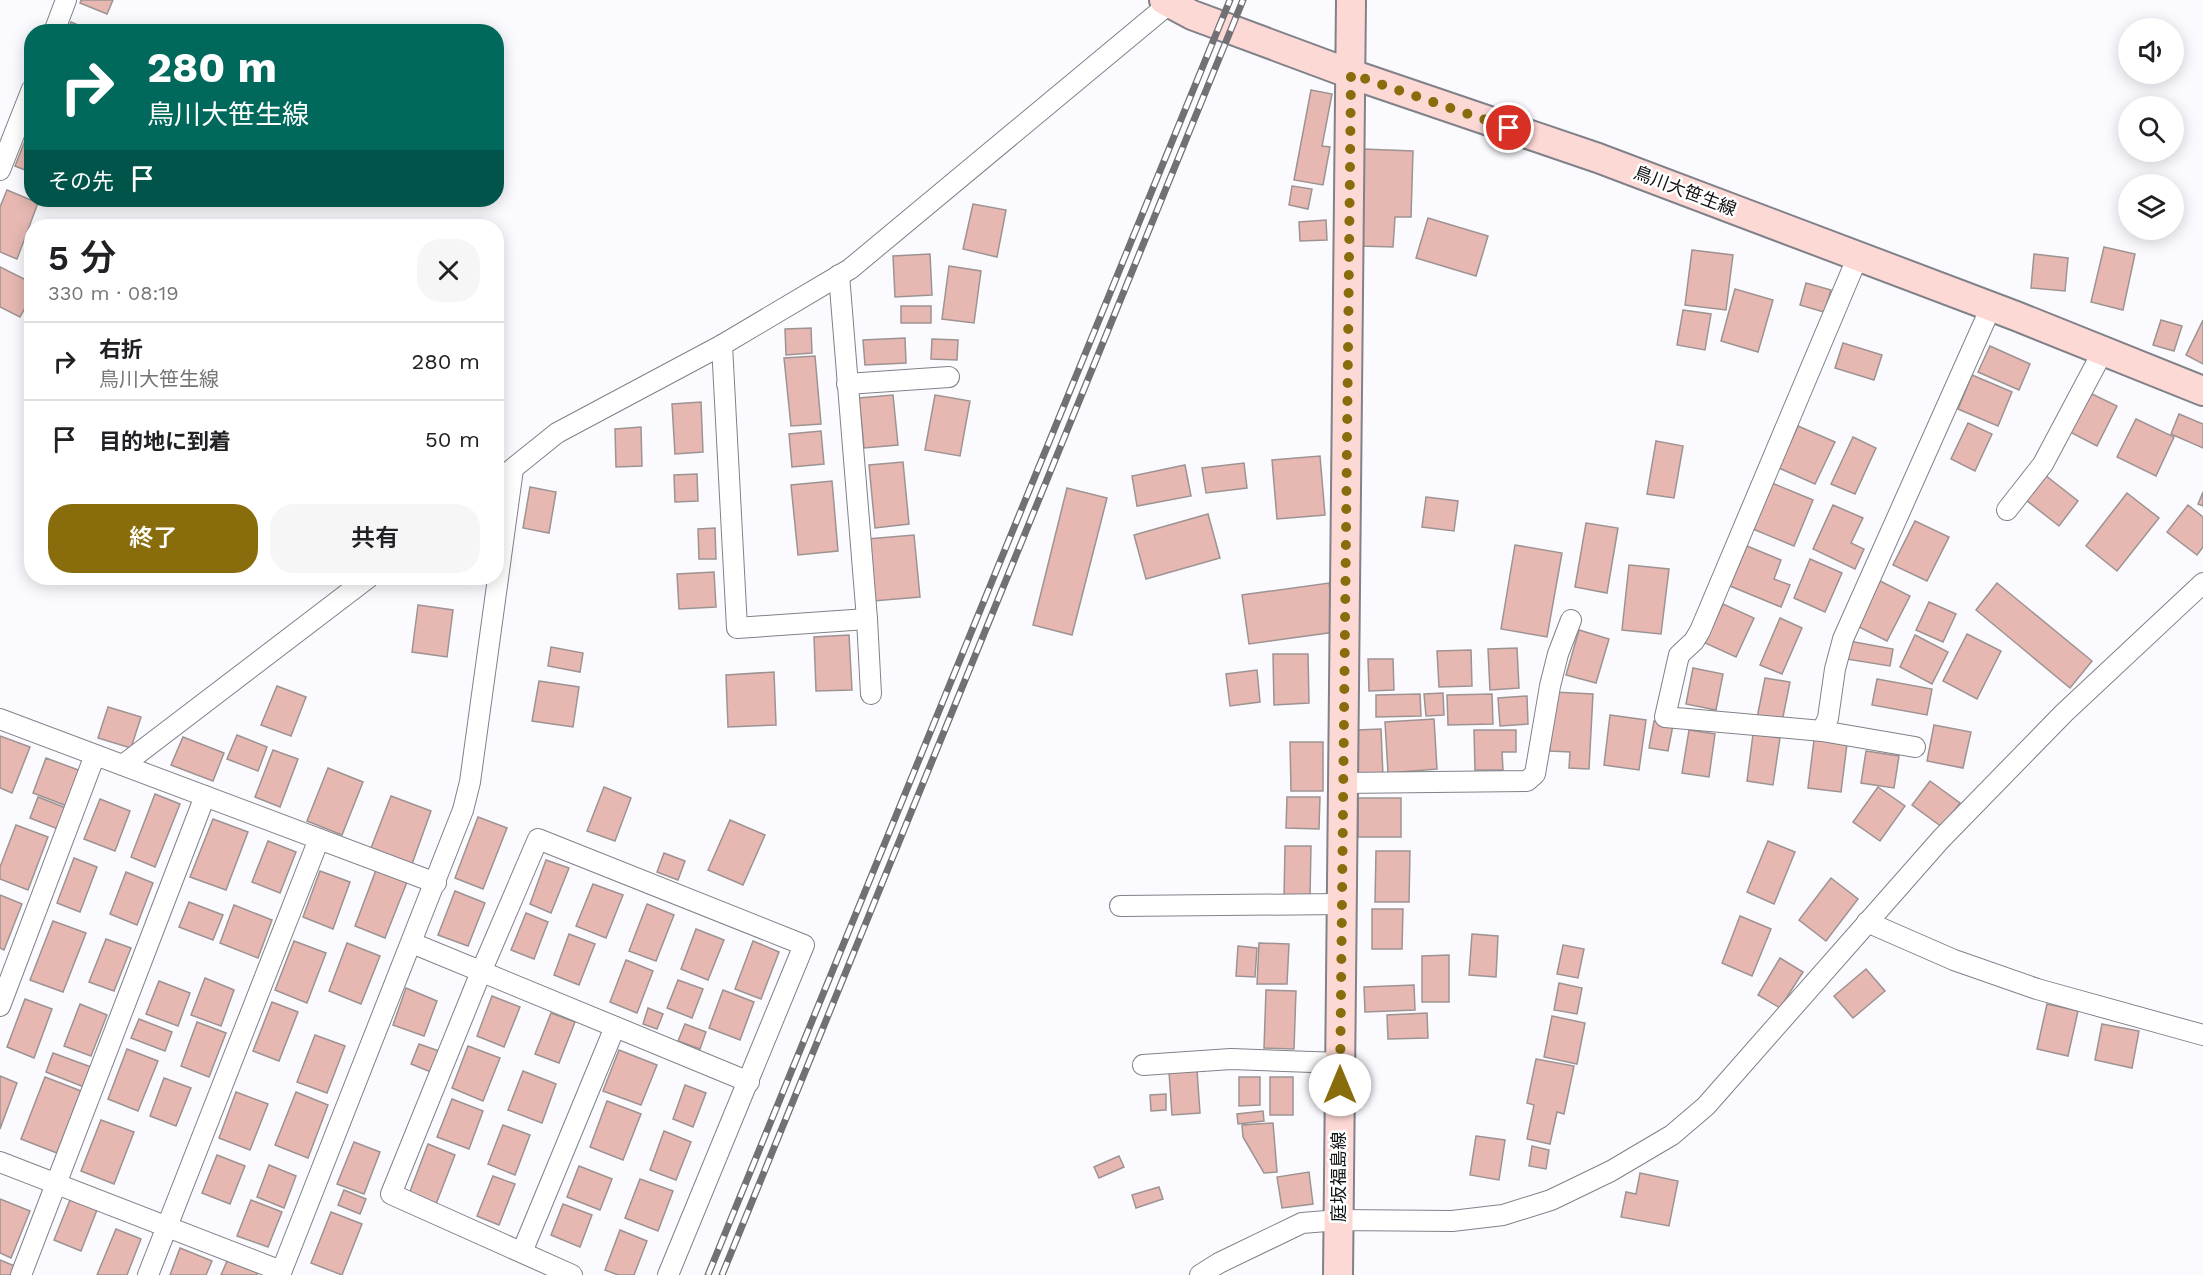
<!DOCTYPE html>
<html lang="ja">
<head>
<meta charset="utf-8">
<style>
	:root { --surface:#fff; --page:#f6f6f6; --text:#202124; --muted:#757577; --line:#e0e0e0; --accent:#896d0c }
	body { margin:0; font-family:"Work Sans","Noto Sans JP",sans-serif; background:var(--page); color:var(--text); height:100vh; display:flex; flex-direction:column; font-size:22px; white-space:nowrap }
	* { box-sizing:border-box; margin:0 }
	p { font-size:20px; color:var(--muted) }
	.icon { flex:none; width:33px; height:33px; fill:none; stroke:currentColor; stroke-width:2; stroke-linecap:round; stroke-linejoin:round }
	.map { position:relative; flex:1; overflow:hidden }
	.panel { position:absolute; left:24px; top:219px; width:480px; height:366px; display:flex; flex-direction:column; background:var(--surface); border-radius:24px; box-shadow:0 3px 15px #0003 }
	.panel>* { flex:none }
	.banner { position:absolute; left:24px; top:24px; width:480px; height:183px; border-radius:24px; box-shadow:0 3px 15px #0003; background:#00695c; color:#fff; overflow:hidden }
	.tools { position:absolute; left:2118px; top:18px; display:grid; gap:12px }
	.tools a { display:grid; place-items:center; width:66px; height:66px; border-radius:50%; background:var(--surface); box-shadow:0 3px 15px #0003; font-size:30px }
	.pin { position:absolute; display:grid; place-items:center; width:51px; height:51px; color:#fff; margin:-26px; border:3px solid #fff; border-radius:50%; box-shadow:0 2px 6px #0007 }
	.me { position:absolute; width:66px; margin:-33px; rotate:0deg; stroke-linejoin:round; filter:drop-shadow(0 0 4px #0008) }
	.turn { display:flex; align-items:center; gap:21px; height:126px; padding:0 24px; font-size:27px }
	.turn .icon { width:78px; height:78px; stroke-width:2.5 }
	.turn b { display:block; font-size:42px; line-height:51px }
	.then { display:flex; align-items:center; height:57px; padding:0 24px; background:#0003; gap:12px; font-size:22px }
	.round { display:grid; place-items:center; flex:none; width:63px; height:63px; border-radius:24px; background:var(--page) }
	.summary { display:flex; align-items:center; justify-content:space-between; height:102px; padding:0 24px }
	h1 { font-size:36px; font-weight:600; line-height:45px }
	.action { display:flex; gap:12px; margin-top:auto; padding:12px 24px }
	.action a { flex:1; height:69px; border-radius:24px; background:var(--accent); color:#fff; font-size:24px; font-weight:600; line-height:69px; text-align:center }
	.action a+a { background:var(--page); color:var(--text) }
	ul { padding:0; list-style:none }
	li { display:flex; align-items:center; gap:18px; height:78px; padding:0 24px; border-top:2px solid var(--line) }
	li div { flex:1 }
	li b { display:block; font-size:22px }
	li em { font-style:normal }
	.map>svg:first-child { display:block }
	.building { fill:#e6b8b1; stroke:#9e9392; stroke-width:1.5 }
	.lines { fill:none; stroke-linecap:round; stroke-linejoin:round }
	.street-casing { stroke:#808189; stroke-width:22 }
	.secondary-casing { stroke:#808189; stroke-width:32 }
	.street { stroke:#fff; stroke-width:20 }
	.secondary { stroke:#fdd9d6; stroke-width:28 }
	.rail-casing { stroke:#717175; stroke-width:7 }
	.rail { stroke:#fff; stroke-width:4.5; stroke-dasharray:14; stroke-linecap:butt }
	.route { stroke:#896d0c; stroke-width:10; stroke-dasharray:0 18 }
	.labels { text-anchor:middle; stroke-width:5; stroke-linejoin:round; paint-order:stroke }
	.street-label { font-size:18px; fill:#111114; stroke:#fff }
</style>
</head>
<body>
<div class="map">
<svg width="2203" height="1275" viewBox="0 0 2203 1275">
	<rect width="100%" height="100%" fill="#fbfbff"/>
	<g class="building">
		<polygon points="81,0 113,0 107,14 80,3"/>
		<polygon points="71,22 94,32 67,32"/>
		<polygon points="1311,90 1332,94 1322,146 1330,147 1323,185 1294,180"/>
		<polygon points="32,123 32,173 15,166"/>
		<polygon points="1363,149 1413,151 1411,217 1395,217 1393,247 1360,246"/>
		<polygon points="1292,186 1312,189 1308,209 1289,205"/>
		<polygon points="7,190 38,203 17,259 0,252 0,207"/>
		<polygon points="973,204 1006,210 997,257 963,249"/>
		<polygon points="1428,218 1488,236 1476,276 1416,258"/>
		<polygon points="1326,220 1327,240 1300,241 1299,222"/>
		<polygon points="2104,247 2135,254 2123,310 2091,302"/>
		<polygon points="1692,250 1733,255 1726,310 1685,305"/>
		<polygon points="930,254 932,295 895,297 893,256"/>
		<polygon points="2034,254 2068,258 2065,291 2031,288"/>
		<polygon points="949,266 981,271 974,323 942,319"/>
		<polygon points="0,267 32,283 32,295 20,317 0,307"/>
		<polygon points="1806,283 1831,290 1824,312 1800,305"/>
		<polygon points="1735,289 1773,300 1758,352 1721,341"/>
		<rect x="901" y="306" width="30" height="17"/>
		<polygon points="1683,310 1711,314 1705,350 1677,345"/>
		<polygon points="2161,320 2182,326 2174,351 2153,345"/>
		<polygon points="2203,320 2203,364 2186,355"/>
		<polygon points="811,328 812,353 786,355 785,329"/>
		<polygon points="905,338 906,363 865,365 863,340"/>
		<polygon points="932,339 958,340 957,360 931,359"/>
		<polygon points="1843,343 1882,355 1874,380 1835,368"/>
		<polygon points="1990,346 2030,364 2019,390 1978,372"/>
		<polygon points="815,356 821,424 791,426 784,358"/>
		<polygon points="1972,375 2012,392 1998,426 1958,409"/>
		<polygon points="2088,392 2117,406 2097,446 2068,431"/>
		<polygon points="893,395 898,445 864,448 859,398"/>
		<polygon points="935,395 970,401 960,456 925,450"/>
		<polygon points="701,402 703,452 675,454 672,404"/>
		<polygon points="2179,414 2203,424 2203,448 2171,434"/>
		<polygon points="2136,419 2174,437 2156,476 2117,457"/>
		<polygon points="1968,423 1992,434 1975,471 1951,459"/>
		<polygon points="1798,426 1835,442 1815,484 1779,468"/>
		<polygon points="641,427 642,466 616,467 615,429"/>
		<polygon points="821,431 824,464 792,467 789,434"/>
		<polygon points="1853,437 1876,448 1855,494 1831,484"/>
		<polygon points="1656,441 1683,446 1674,498 1647,494"/>
		<polygon points="1320,456 1325,515 1277,519 1272,460"/>
		<polygon points="903,462 909,524 875,528 869,465"/>
		<polygon points="1244,463 1247,488 1206,493 1202,468"/>
		<polygon points="1185,465 1191,496 1137,506 1132,476"/>
		<polygon points="697,474 698,501 675,502 674,475"/>
		<polygon points="2045,475 2078,501 2059,526 2026,500"/>
		<polygon points="832,481 838,551 798,555 791,485"/>
		<polygon points="1772,483 1813,500 1794,546 1753,529"/>
		<polygon points="530,487 556,492 549,533 523,528"/>
		<polygon points="1067,488 1107,498 1072,635 1033,625"/>
		<polygon points="2203,492 2203,506 2198,504"/>
		<polygon points="2127,493 2159,518 2117,571 2086,546"/>
		<polygon points="1426,497 1458,501 1454,531 1422,527"/>
		<polygon points="1833,505 1863,518 1851,543 1864,549 1855,569 1813,549"/>
		<polygon points="2188,505 2203,517 2203,547 2197,555 2167,532"/>
		<polygon points="1208,514 1220,558 1146,579 1134,535"/>
		<polygon points="1915,521 1949,537 1927,581 1893,565"/>
		<polygon points="1586,523 1618,528 1607,593 1575,587"/>
		<polygon points="715,528 716,559 699,559 698,529"/>
		<polygon points="914,535 920,597 873,601 867,539"/>
		<polygon points="1515,545 1562,553 1547,637 1501,629"/>
		<polygon points="1747,546 1781,560 1774,579 1790,585 1781,607 1730,586"/>
		<polygon points="1810,559 1842,573 1825,612 1794,598"/>
		<polygon points="1629,565 1669,569 1661,634 1622,630"/>
		<polygon points="714,572 716,607 679,609 677,574"/>
		<polygon points="1880,581 1910,596 1887,641 1857,626"/>
		<polygon points="1329,583 1335,632 1249,644 1242,595"/>
		<polygon points="1997,583 2092,661 2070,688 1976,610"/>
		<polygon points="1929,602 1956,614 1943,642 1916,630"/>
		<polygon points="1723,604 1754,618 1736,657 1705,643"/>
		<polygon points="418,605 453,610 447,657 412,652"/>
		<polygon points="1780,618 1802,628 1782,674 1760,665"/>
		<polygon points="1579,630 1609,639 1596,683 1566,675"/>
		<polygon points="1967,634 2001,651 1977,699 1943,681"/>
		<polygon points="849,635 852,690 816,691 814,637"/>
		<polygon points="1915,635 1948,652 1932,684 1900,667"/>
		<polygon points="1849,641 1893,649 1890,666 1846,659"/>
		<polygon points="551,647 583,653 580,672 548,666"/>
		<polygon points="1517,648 1519,688 1490,690 1488,649"/>
		<polygon points="1471,650 1472,686 1439,687 1437,651"/>
		<polygon points="1273,654 1308,654 1309,703 1274,705"/>
		<polygon points="1368,659 1393,659 1394,690 1369,691"/>
		<polygon points="1693,668 1723,674 1716,710 1686,704"/>
		<polygon points="1257,670 1260,702 1230,706 1226,674"/>
		<polygon points="774,672 776,725 728,727 726,675"/>
		<polygon points="1765,678 1790,682 1782,722 1757,718"/>
		<polygon points="1877,679 1932,689 1927,715 1872,705"/>
		<polygon points="539,681 579,687 573,727 532,721"/>
		<polygon points="277,686 306,697 291,736 261,725"/>
		<polygon points="1553,692 1593,694 1589,769 1569,768 1570,752 1550,751"/>
		<polygon points="1443,693 1444,715 1426,716 1424,694"/>
		<polygon points="1420,694 1421,716 1376,717 1376,695"/>
		<polygon points="1492,694 1493,724 1448,725 1447,695"/>
		<polygon points="1527,696 1528,724 1500,726 1498,698"/>
		<polygon points="108,707 141,717 131,748 98,738"/>
		<polygon points="1610,715 1646,720 1639,770 1604,765"/>
		<polygon points="1434,719 1437,769 1388,773 1385,722"/>
		<polygon points="1654,721 1673,725 1668,751 1649,748"/>
		<polygon points="1934,725 1971,732 1963,768 1927,761"/>
		<polygon points="1381,729 1383,776 1358,777 1356,730"/>
		<polygon points="1474,730 1516,730 1516,752 1502,752 1503,770 1475,770"/>
		<polygon points="1689,730 1715,734 1709,777 1682,773"/>
		<polygon points="1753,734 1780,738 1773,785 1747,781"/>
		<polygon points="237,735 267,747 258,771 227,759"/>
		<polygon points="0,736 30,747 12,793 0,788"/>
		<polygon points="183,737 224,753 213,781 171,765"/>
		<polygon points="1814,740 1847,744 1841,792 1808,788"/>
		<polygon points="1290,742 1323,742 1323,791 1291,791"/>
		<polygon points="273,750 298,759 280,807 255,797"/>
		<polygon points="1866,751 1899,756 1894,788 1861,783"/>
		<polygon points="46,758 81,771 67,806 33,793"/>
		<polygon points="328,768 363,782 342,835 307,821"/>
		<polygon points="1930,781 1960,803 1942,827 1912,805"/>
		<polygon points="604,787 631,798 615,841 587,831"/>
		<polygon points="1878,787 1905,806 1880,841 1853,822"/>
		<polygon points="155,794 180,804 155,867 131,857"/>
		<polygon points="391,796 431,811 412,864 371,848"/>
		<polygon points="38,797 66,808 58,829 30,818"/>
		<polygon points="1287,797 1320,797 1319,829 1286,828"/>
		<rect x="1358" y="798" width="43" height="39"/>
		<polygon points="100,799 130,811 115,851 84,839"/>
		<polygon points="478,817 507,828 483,889 455,878"/>
		<polygon points="213,819 248,832 226,890 190,877"/>
		<polygon points="730,820 765,835 743,885 708,870"/>
		<polygon points="16,825 48,837 28,890 0,879 0,867"/>
		<polygon points="268,841 296,852 280,893 252,882"/>
		<polygon points="1768,841 1795,852 1774,904 1747,892"/>
		<polygon points="1285,846 1311,846 1310,898 1284,898"/>
		<polygon points="1376,851 1410,851 1409,902 1375,902"/>
		<polygon points="664,853 685,861 678,880 657,872"/>
		<polygon points="74,858 97,867 80,912 57,903"/>
		<polygon points="546,860 569,868 551,913 530,904"/>
		<polygon points="376,870 407,882 385,938 355,926"/>
		<polygon points="320,871 350,882 333,929 303,917"/>
		<polygon points="126,872 153,883 137,925 110,914"/>
		<polygon points="1831,878 1858,899 1826,941 1799,920"/>
		<polygon points="593,884 623,895 606,938 576,926"/>
		<polygon points="455,891 485,903 468,946 438,935"/>
		<polygon points="0,895 22,904 4,950 0,948"/>
		<polygon points="189,902 223,915 213,940 179,927"/>
		<polygon points="647,904 674,915 656,961 629,951"/>
		<polygon points="234,905 272,920 258,958 220,943"/>
		<polygon points="1372,909 1403,909 1402,949 1372,949"/>
		<polygon points="526,913 548,922 534,959 511,950"/>
		<polygon points="1740,916 1771,929 1752,976 1722,963"/>
		<polygon points="53,921 86,933 63,992 30,980"/>
		<polygon points="696,929 724,940 708,980 681,969"/>
		<polygon points="569,934 595,944 579,985 554,975"/>
		<polygon points="1472,934 1498,936 1496,977 1469,975"/>
		<polygon points="106,939 131,948 114,991 89,982"/>
		<polygon points="294,941 326,953 307,1003 275,990"/>
		<polygon points="753,941 779,952 761,999 735,989"/>
		<polygon points="347,943 380,956 361,1004 329,991"/>
		<polygon points="1259,943 1289,944 1287,984 1257,984"/>
		<polygon points="1563,945 1584,949 1578,978 1557,974"/>
		<polygon points="1238,946 1257,948 1255,977 1236,976"/>
		<polygon points="1449,955 1449,1002 1422,1002 1422,956"/>
		<polygon points="1780,958 1803,972 1780,1008 1758,995"/>
		<polygon points="626,960 653,971 637,1013 610,1002"/>
		<polygon points="1866,969 1885,991 1853,1018 1834,996"/>
		<polygon points="205,978 234,990 221,1026 191,1015"/>
		<polygon points="678,980 703,989 692,1018 667,1008"/>
		<polygon points="159,981 190,993 178,1026 146,1014"/>
		<polygon points="1559,983 1582,988 1577,1014 1554,1010"/>
		<polygon points="1414,985 1415,1010 1365,1012 1364,987"/>
		<polygon points="406,988 437,1001 424,1036 393,1025"/>
		<polygon points="723,990 754,1002 740,1040 709,1028"/>
		<polygon points="1266,990 1296,991 1294,1049 1264,1048"/>
		<polygon points="492,996 520,1007 504,1047 477,1036"/>
		<polygon points="25,999 52,1009 34,1058 7,1047"/>
		<polygon points="272,1002 298,1012 279,1061 253,1051"/>
		<polygon points="80,1004 107,1015 91,1056 64,1046"/>
		<polygon points="2047,1004 2078,1011 2068,1056 2037,1049"/>
		<polygon points="648,1008 663,1014 657,1029 643,1024"/>
		<polygon points="551,1013 575,1022 559,1063 535,1054"/>
		<polygon points="1427,1013 1428,1038 1388,1039 1387,1015"/>
		<polygon points="1552,1016 1585,1023 1577,1064 1544,1057"/>
		<polygon points="139,1019 172,1032 165,1051 131,1038"/>
		<polygon points="197,1022 226,1033 209,1077 181,1066"/>
		<polygon points="685,1024 706,1032 700,1049 678,1041"/>
		<polygon points="2102,1024 2139,1031 2132,1068 2095,1060"/>
		<polygon points="315,1035 345,1046 327,1093 297,1082"/>
		<polygon points="419,1044 439,1051 431,1072 411,1064"/>
		<polygon points="468,1046 500,1058 483,1101 452,1088"/>
		<polygon points="127,1049 158,1061 138,1111 108,1099"/>
		<polygon points="619,1050 657,1065 641,1105 603,1091"/>
		<polygon points="53,1053 91,1067 84,1087 46,1072"/>
		<polygon points="1536,1059 1574,1066 1564,1114 1557,1112 1550,1144 1527,1139 1534,1105 1527,1103"/>
		<polygon points="1197,1070 1200,1113 1172,1115 1169,1072"/>
		<polygon points="523,1071 556,1084 542,1123 508,1110"/>
		<polygon points="0,1076 17,1083 0,1129"/>
		<polygon points="45,1077 81,1091 57,1153 21,1139"/>
		<polygon points="1239,1077 1260,1077 1260,1105 1239,1106"/>
		<rect x="1270" y="1077" width="23" height="38"/>
		<polygon points="164,1078 191,1088 176,1126 150,1116"/>
		<polygon points="685,1085 706,1093 693,1127 673,1119"/>
		<polygon points="236,1092 268,1104 250,1150 219,1138"/>
		<polygon points="296,1092 328,1105 308,1158 275,1145"/>
		<polygon points="1166,1094 1166,1110 1151,1111 1150,1095"/>
		<polygon points="452,1099 483,1111 469,1149 437,1137"/>
		<polygon points="607,1101 641,1114 623,1160 590,1147"/>
		<polygon points="1263,1111 1264,1121 1238,1124 1237,1114"/>
		<polygon points="101,1120 134,1132 114,1184 81,1171"/>
		<polygon points="1273,1123 1277,1172 1264,1173 1243,1137 1242,1125"/>
		<polygon points="503,1125 530,1135 515,1175 488,1164"/>
		<polygon points="664,1131 691,1142 676,1180 650,1170"/>
		<polygon points="1476,1136 1505,1140 1499,1180 1470,1175"/>
		<polygon points="354,1142 380,1152 364,1194 337,1184"/>
		<polygon points="428,1144 455,1155 436,1204 409,1194"/>
		<polygon points="1532,1146 1549,1150 1546,1169 1529,1166"/>
		<polygon points="217,1155 245,1166 230,1204 202,1193"/>
		<polygon points="1119,1156 1124,1167 1099,1178 1094,1167"/>
		<polygon points="269,1165 296,1176 284,1208 257,1197"/>
		<polygon points="579,1166 612,1179 600,1210 567,1197"/>
		<polygon points="1309,1172 1313,1204 1282,1208 1277,1177"/>
		<polygon points="1640,1173 1678,1181 1669,1226 1621,1217 1626,1192 1636,1194"/>
		<polygon points="493,1176 515,1184 499,1225 477,1216"/>
		<polygon points="640,1179 673,1191 658,1231 625,1218"/>
		<polygon points="1159,1187 1163,1199 1136,1208 1132,1195"/>
		<polygon points="344,1190 366,1199 360,1214 338,1205"/>
		<polygon points="0,1199 30,1211 11,1258 0,1253"/>
		<polygon points="70,1200 97,1210 81,1251 54,1240"/>
		<polygon points="251,1200 282,1212 268,1247 237,1236"/>
		<polygon points="563,1204 592,1215 580,1247 551,1235"/>
		<polygon points="331,1212 362,1224 342,1275 311,1263"/>
		<polygon points="116,1229 141,1239 127,1275 97,1275"/>
		<polygon points="620,1230 647,1241 634,1275 618,1275 605,1270"/>
		<polygon points="180,1248 212,1261 206,1275 170,1275"/>
		<polygon points="0,1260 17,1267 15,1275 0,1275"/>
		<polygon points="227,1261 258,1273 257,1275 221,1275"/>
	</g>
	<g class="lines">
		<g class="street-casing">
			<g id="street">
				<polyline points="54,32 66,0"/>
				<polyline points="0,170 32,89"/>
				<polyline points="1858,256 1700,631 1694,641 1679,655 1665,717 1822,731 1828,718 1835,669 1843,639 1991,307"/>
				<polyline points="839,275 867,619 871,694"/>
				<polyline points="722,345 737,628 867,619"/>
				<polyline points="847,384 949,377"/>
				<polyline points="496,482 557,433 722,345 850,269 1170,3"/>
				<polyline points="2007,510 2043,464 2103,351"/>
				<polyline points="0,719 436,883"/>
				<polyline points="1822,731 1915,747"/>
				<polyline points="123,765 368,578"/>
				<polyline points="1342,783 1527,781 1535,774 1550,686 1558,654 1571,620"/>
				<polyline points="1120,906 1341,904"/>
				<polyline points="1867,922 1954,960 2037,989 2203,1035"/>
				<polyline points="412,943 749,1082"/>
				<polyline points="0,1006 95,755"/>
				<polyline points="1143,1065 1231,1059 1340,1063"/>
				<polyline points="0,1162 281,1271"/>
				<polyline points="522,1252 615,1027"/>
				<polyline points="21,1275 205,796"/>
				<polyline points="148,1275 319,839"/>
				<polyline points="280,1275 463,810 470,782 513,469"/>
				<polyline points="572,1275 391,1194 481,972 538,839 804,945 668,1275"/>
				<polyline points="1200,1275 1219,1263 1302,1223 1339,1220 1452,1221 1503,1215 1551,1200 1611,1171 1672,1135 1706,1106 1941,839 2064,713 2203,583"/>
			</g>
		</g>
		<g class="secondary-casing">
			<g id="secondary">
				<polyline points="1164,0 1192,15 1351,74 1598,158 2016,316 2203,391"/>
				<polyline points="1338,1275 1351,0"/>
			</g>
		</g>
		<use href="#street" class="street"/>
		<use href="#secondary" class="secondary"/>
		<g class="rail-casing">
			<g id="rail">
				<polyline points="708,1275 1230,0"/>
				<polyline points="722,1275 1243,0"/>
			</g>
		</g>
		<use href="#rail" class="rail"/>
	</g>
	<g class="lines">
		<polyline class="route" points="1340,1085 1351,74 1509,128"/>
	</g>
	<g class="labels">
		<g class="street-label">
			<text transform="translate(1685 191) rotate(21)" y="6">鳥川大笹生線</text>
			<text transform="translate(1339 1177) rotate(-90)" y="6">庭坂福島線</text>
		</g>
	</g>
</svg>
<div class="tools">
<a><svg class="icon" aria-label="sound" viewBox="0 0 24 24"><path d="M4 9h4l5-4v14l-5-4H4zM17 9q2 3 0 6"/></svg></a>
<a><svg class="icon" aria-label="search" viewBox="0 0 24 24"><circle cx="10" cy="10" r="6"/><path d="M15 15l6 6"/></svg></a>
<a><svg class="icon" aria-label="layers" viewBox="0 0 24 24"><path d="M12 4l9 5-9 5-9-5zM3 14l9 5 9-5"/></svg></a>
</div>
<div class="pin" style="left:1509px;top:128px;background:#d93025"><svg class="icon" aria-label="arrive" viewBox="0 0 24 24"><path d="M6 21V4h12l-3 4 3 4H6"/></svg></div>
<svg class="me" style="left:1340px;top:1085px" viewBox="-20 -20 40 40"><circle r="19" fill="#fff"/><path d="M0-13L10 11 0 6-10 11z" fill="#896d0c"/></svg>
<div class="banner">
<div class="turn"><svg class="icon" aria-label="right" viewBox="0 0 24 24"><path d="M7 20v-9h11M14 6l5 5-5 5"/></svg><div><b>280 m</b>鳥川大笹生線</div></div>
<div class="then">その先<svg class="icon" aria-label="arrive" viewBox="0 0 24 24"><path d="M6 21V4h12l-3 4 3 4H6"/></svg></div>
</div>
<section class="panel">
<div class="summary"><div><h1>5 分</h1><p>330 m · 08:19</p></div><a class="round"><svg class="icon" aria-label="close" viewBox="0 0 24 24"><path d="M6 6l12 12M18 6L6 18"/></svg></a></div>
<ul>
<li><svg class="icon" aria-label="right" viewBox="0 0 24 24"><path d="M7 20v-9h11M14 6l5 5-5 5"/></svg><div><b>右折</b><p>鳥川大笹生線</p></div><em>280 m</em></li>
<li><svg class="icon" aria-label="arrive" viewBox="0 0 24 24"><path d="M6 21V4h12l-3 4 3 4H6"/></svg><div><b>目的地に到着</b></div><em>50 m</em></li>
</ul>
<div class="action"><a>終了</a><a>共有</a></div>
</section>
</div>
</body>
</html>
